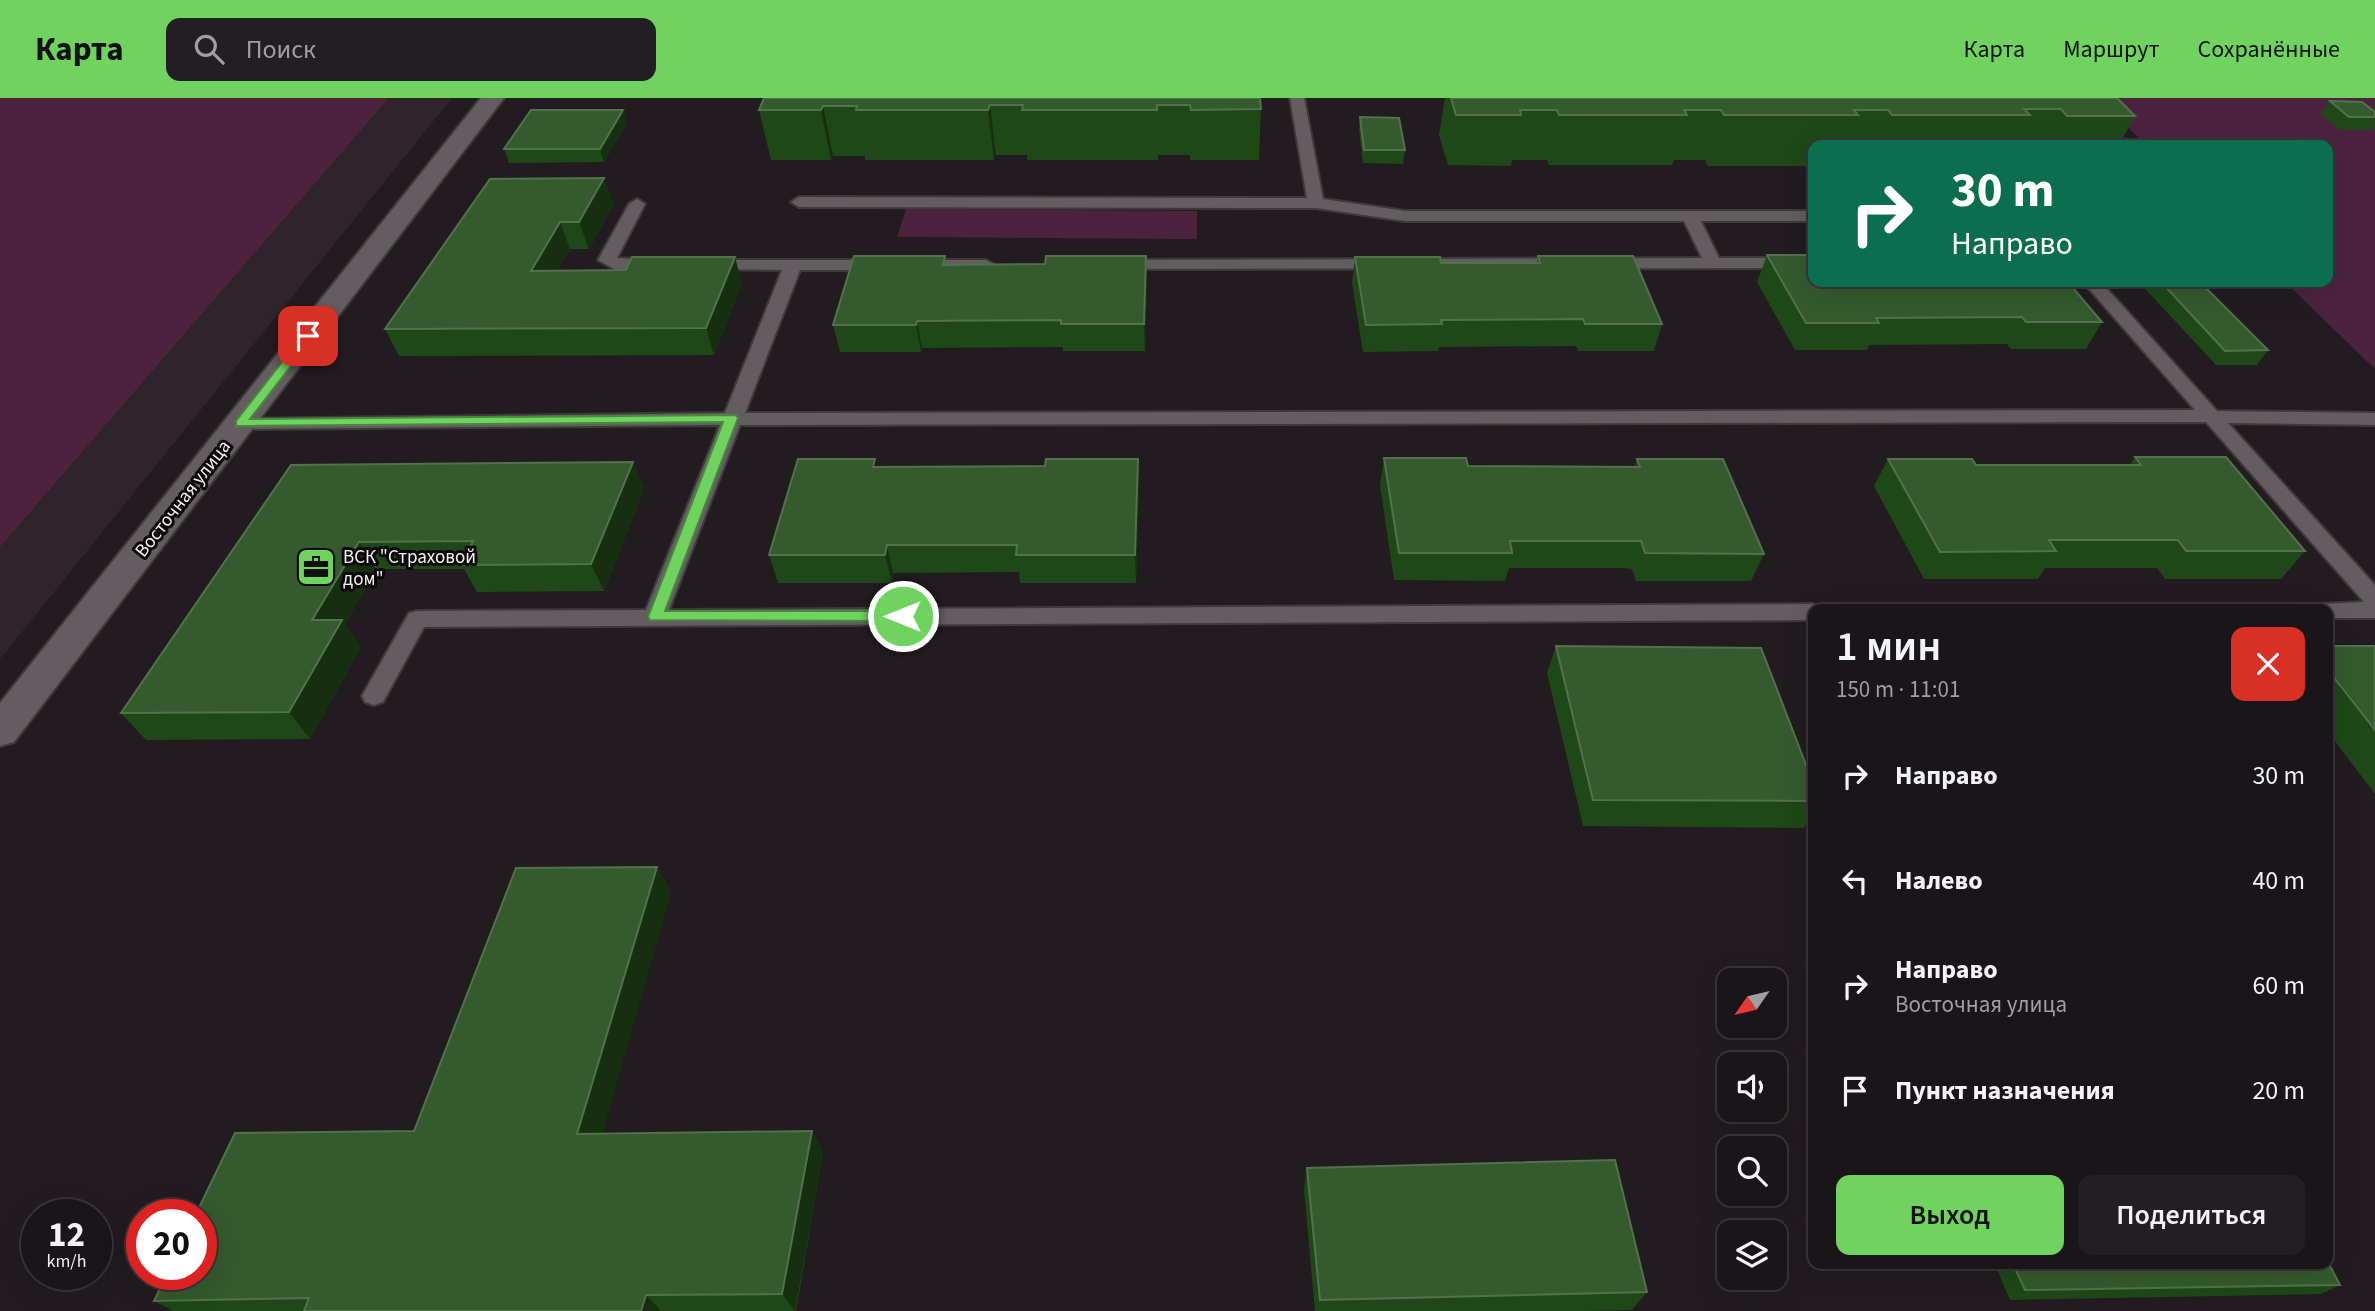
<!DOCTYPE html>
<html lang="ru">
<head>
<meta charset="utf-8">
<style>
	:root { --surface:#1a1518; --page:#231e21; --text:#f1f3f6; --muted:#9f9fa2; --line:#383437; --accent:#70d35f }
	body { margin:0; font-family:"Source Sans 3",sans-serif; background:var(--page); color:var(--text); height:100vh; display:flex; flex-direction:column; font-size:26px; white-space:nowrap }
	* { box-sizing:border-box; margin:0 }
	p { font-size:23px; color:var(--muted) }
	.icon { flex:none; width:38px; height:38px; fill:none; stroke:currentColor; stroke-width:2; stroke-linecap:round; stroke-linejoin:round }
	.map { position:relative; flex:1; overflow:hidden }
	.side { position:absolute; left:1808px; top:506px; width:525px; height:665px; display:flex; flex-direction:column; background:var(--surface); border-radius:14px; box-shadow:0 7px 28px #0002,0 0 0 2px var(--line) }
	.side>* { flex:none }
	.banner { position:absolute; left:1808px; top:42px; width:525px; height:147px; border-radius:14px; box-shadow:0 7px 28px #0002,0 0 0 2px var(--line); background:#0b6e4f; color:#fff; overflow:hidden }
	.needle { width:46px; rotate:236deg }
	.tools { position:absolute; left:1717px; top:870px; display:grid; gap:14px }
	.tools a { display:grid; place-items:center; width:70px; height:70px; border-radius:14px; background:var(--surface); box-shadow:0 7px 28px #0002,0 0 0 2px var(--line); font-size:35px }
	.speed { position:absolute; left:21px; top:1101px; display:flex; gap:14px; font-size:35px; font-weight:700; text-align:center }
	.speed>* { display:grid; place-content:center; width:91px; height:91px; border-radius:50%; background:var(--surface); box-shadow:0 7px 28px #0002,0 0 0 2px var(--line); line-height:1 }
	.speed small { font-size:18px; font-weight:400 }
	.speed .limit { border:10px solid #d22; background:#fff; color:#111 }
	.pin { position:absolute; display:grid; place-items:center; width:60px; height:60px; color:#fff; margin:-30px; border-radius:14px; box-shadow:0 4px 10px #0006 }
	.me { position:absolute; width:77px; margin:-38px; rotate:270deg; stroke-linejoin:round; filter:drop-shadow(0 0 5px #0008) }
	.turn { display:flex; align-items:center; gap:24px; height:147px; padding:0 28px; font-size:32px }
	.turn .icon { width:91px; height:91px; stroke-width:2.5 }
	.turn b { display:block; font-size:49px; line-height:60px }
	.round { display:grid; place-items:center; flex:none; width:74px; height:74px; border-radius:14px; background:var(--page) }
	.summary { display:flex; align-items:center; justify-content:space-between; height:119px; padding:0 28px }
	h1 { font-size:42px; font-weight:600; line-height:52px }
	.primary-button { display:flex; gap:14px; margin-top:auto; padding:14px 28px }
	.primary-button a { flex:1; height:80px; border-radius:14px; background:var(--accent); color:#111; font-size:28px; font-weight:600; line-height:80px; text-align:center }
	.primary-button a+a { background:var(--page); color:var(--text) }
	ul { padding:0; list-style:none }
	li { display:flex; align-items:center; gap:21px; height:105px; padding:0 28px }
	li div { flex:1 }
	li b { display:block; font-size:26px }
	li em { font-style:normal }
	header { display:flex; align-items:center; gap:42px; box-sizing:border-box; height:98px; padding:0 35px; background:var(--accent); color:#111 }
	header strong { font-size:33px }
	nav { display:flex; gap:38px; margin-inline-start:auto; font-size:24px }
	.search { width:490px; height:63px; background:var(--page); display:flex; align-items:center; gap:18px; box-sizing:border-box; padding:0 24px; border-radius:14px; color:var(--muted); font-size:26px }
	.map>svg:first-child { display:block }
	.built { fill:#30242b }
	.green { fill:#4c233f }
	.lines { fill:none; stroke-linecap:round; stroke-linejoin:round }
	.lane-casing { stroke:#3e3a3c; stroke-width:4 }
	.street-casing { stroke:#3e3a3c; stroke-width:4 }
	.lane { fill:#635c60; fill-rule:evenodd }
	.street { fill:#635c60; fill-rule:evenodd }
	.wall { fill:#1e4817 }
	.shaded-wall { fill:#162f10 }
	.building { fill:#355a2e; stroke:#53714d; stroke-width:2 }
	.route { fill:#70d35f; stroke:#49893e; stroke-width:2 }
	.labels { text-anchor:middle; stroke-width:6; stroke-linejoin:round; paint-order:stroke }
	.street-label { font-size:19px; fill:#f4eff2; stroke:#0a0709 }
	.poi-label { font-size:19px; fill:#f4eff2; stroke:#0a0709; text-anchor:start }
</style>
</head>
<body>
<header>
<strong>Карта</strong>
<div class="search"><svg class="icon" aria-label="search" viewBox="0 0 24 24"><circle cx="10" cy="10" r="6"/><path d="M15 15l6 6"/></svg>Поиск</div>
<nav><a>Карта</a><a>Маршрут</a><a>Сохранённые</a></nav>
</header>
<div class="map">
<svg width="2375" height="1213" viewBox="0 0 2375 1213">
	<rect width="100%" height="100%" fill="#221c20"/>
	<polygon class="built" points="389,0 452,0 0,561 0,449"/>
	<g class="green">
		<polygon points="0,0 389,0 0,449"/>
		<polygon points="2097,0 2375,0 2375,271 2285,184 2328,184 2328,47 2146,47"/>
		<polygon points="906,111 1197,113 1197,141 897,139"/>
	</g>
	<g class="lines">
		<g class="lane-casing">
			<g id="lane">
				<polygon points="1290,0 1304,0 1323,101 1405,113 1813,113 1813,123 1701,123 1719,160 1813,160 1813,170 1114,171 1105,166 1108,162 1702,160 1684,123 1405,123 1316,110 799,109 791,104 799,99 1307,100"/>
				<polygon points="637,101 645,106 617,160 661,162 670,167 667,171 616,172 598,162 629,106"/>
				<polygon points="704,162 986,162 995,167 986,172 800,172 745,315 2195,312 2083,184 2101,184 2217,313 2375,315 2375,327 2228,325 2375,487 2375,520 2328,520 2328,511 2317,511 2320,506 2364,504 2206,324 740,327 669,512 1813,506 1823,511 1813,511 1813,522 424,529 383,604 374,607 365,604 362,598 409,515 417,513 646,512 720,327 241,331 234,329 231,325 234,321 725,315 782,172 698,171 695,167"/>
			</g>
		</g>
		<g class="street-casing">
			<polygon id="street" points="481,0 504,0 14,644 0,648 0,605"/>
		</g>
		<use href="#lane" class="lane"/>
		<use href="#street" class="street"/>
	</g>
	<g class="wall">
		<polygon points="764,0 1260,0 1261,11 1259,62 1190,62 1190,57 1158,57 1158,62 1027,62 1027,57 996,57 994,62 865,62 865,58 833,58 831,62 771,62 759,12"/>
		<polygon points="1445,0 2117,0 2135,18 2119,47 1813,47 1813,68 1708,68 1705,62 1674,62 1672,67 1549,67 1547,62 1512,62 1511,68 1448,67 1439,37"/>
		<polygon points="2330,3 2375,14 2375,29 2372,32 2340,32 2321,16"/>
		<polygon points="1360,19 1405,52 1403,66 1363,65 1359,32"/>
		<polygon points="627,25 604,64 509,65 504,51"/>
		<polygon points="490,81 614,106 589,151 570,151 557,172 742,185 714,257 399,258 385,231"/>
		<polygon points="1767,157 2102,224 2086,251 2011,251 2007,246 1869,247 1867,252 1795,252 1757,184"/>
		<polygon points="1146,158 1147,184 1145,253 1063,253 1063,249 922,250 921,254 840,254 833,227 946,167 1045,166"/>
		<polygon points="1538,158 1662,226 1654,253 1578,253 1576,248 1439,249 1438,253 1363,254 1352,185 1355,159 1441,165 1537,165"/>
		<polygon points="2139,184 2200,184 2268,252 2257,267 2216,267"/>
		<polygon points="2135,359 2305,453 2281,481 2165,481 2157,470 2045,470 2038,481 1924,481 1874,388 1888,361 1976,367 2130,367"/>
		<polygon points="1384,360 1468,368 1634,369 1637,361 1764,456 1751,483 1636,483 1632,471 1623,470 1509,470 1505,483 1394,482 1380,387"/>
		<polygon points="1138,361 1139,388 1136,485 1020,485 1019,474 893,475 892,485 778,485 769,457 877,369 1045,368"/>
		<polygon points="633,364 644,391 604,493 477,494 464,471 376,471 345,526 361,549 310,641 146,642 121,615 291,367"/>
		<polygon points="1556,548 1813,685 1813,715 1804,730 1583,728 1547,575"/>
		<polygon points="2328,548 2375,548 2375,696 2328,634"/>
		<polygon points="657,769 671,794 602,1035 812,1033 823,1055 796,1213 173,1213 154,1203 414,1033"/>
		<polygon points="1307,1070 1647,1194 1632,1212 1587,1213 1315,1213 1304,1091"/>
		<polygon points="1995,1166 2328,1166 2340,1187 2321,1196 2010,1202"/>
	</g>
	<g class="shaded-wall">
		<polygon points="990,7 996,57 994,62 988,12"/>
		<polygon points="823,8 833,58 831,62 821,12"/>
		<polygon points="623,12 627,25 604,64 600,51"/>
		<polygon points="604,80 614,106 589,151 579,124"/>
		<polygon points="560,124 570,151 542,199 531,173"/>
		<polygon points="1146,158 1147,184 1145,253 1144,226"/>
		<polygon points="735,159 742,185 714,257 706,230"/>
		<polygon points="917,223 922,250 921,254 916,227"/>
		<polygon points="1138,361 1139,388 1136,485 1135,457"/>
		<polygon points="633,364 644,391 604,493 591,466"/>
		<polygon points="359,444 376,471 345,526 361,549 310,641 289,614 312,522"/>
		<polygon points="887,447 893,475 892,485 885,457"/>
		<polygon points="657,769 671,794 596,1057 577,1036"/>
		<polygon points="812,1033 823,1055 795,1213 782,1196"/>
		<polygon points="646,1197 661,1213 641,1213"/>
	</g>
	<g class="building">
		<polygon points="764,0 1260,0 1261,11 1191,12 1190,7 1157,7 1157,12 1022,12 1023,7 990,7 988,12 856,12 857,8 823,8 821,12 759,12"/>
		<polygon points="1451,0 2117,0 2135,18 2067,18 2061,11 2024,11 2030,17 1892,17 1888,12 1854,12 1858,17 1724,17 1721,12 1684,12 1687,17 1559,17 1557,12 1520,12 1521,17 1456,17"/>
		<polygon points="2330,3 2362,4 2375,14 2375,19 2349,19"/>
		<polygon points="531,12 623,12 600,51 504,51"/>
		<polygon points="1360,19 1399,20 1405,52 1364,52"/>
		<polygon points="604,80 579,124 560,124 531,173 626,172 632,159 735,159 706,230 385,231 490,81"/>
		<polygon points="1767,157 1813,157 1813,184 2068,184 2102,224 2026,224 2022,219 1876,220 1879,225 1806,225"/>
		<polygon points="854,158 945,158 943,167 1045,166 1046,158 1146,158 1144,226 1061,226 1061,222 917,223 916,227 833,227"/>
		<polygon points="1538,158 1633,158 1662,226 1585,226 1583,221 1441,222 1442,226 1366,227 1355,159 1440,159 1441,165 1540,165"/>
		<polygon points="2161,184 2200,184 2268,252 2225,253"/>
		<polygon points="2135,359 2226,359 2305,453 2186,453 2178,442 2049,442 2056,453 1940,454 1888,361 1972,361 1976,367 2141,367"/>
		<polygon points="1384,360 1466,360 1468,368 1640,369 1637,361 1723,361 1764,456 1645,455 1641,443 1510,443 1512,455 1399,455"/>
		<polygon points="798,361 875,361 873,369 1045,368 1046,361 1138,361 1135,457 1016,457 1017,447 887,447 885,457 769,457"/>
		<polygon points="633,364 591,466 462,467 473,443 359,444 312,522 342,522 289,614 121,615 291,367"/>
		<polygon points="1556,548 1761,550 1813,685 1813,703 1593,702"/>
		<polygon points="2328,548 2375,548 2375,632 2328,572"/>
		<polygon points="657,769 577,1036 812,1033 782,1196 646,1197 641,1213 304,1213 309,1200 154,1203 167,1176 201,1176 201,1116 196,1116 235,1035 414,1033 516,770"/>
		<polygon points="1615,1062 1647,1194 1320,1202 1307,1070"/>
		<polygon points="2328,1164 2340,1187 2025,1192 2013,1166 2328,1166"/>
	</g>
	<polygon class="route" points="308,235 314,238 250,321 736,317 738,320 665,513 903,513 910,518 903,523 650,522 648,519 723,324 236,328 236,323 304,236"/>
	<defs>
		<g id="office-square" transform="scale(2.0125)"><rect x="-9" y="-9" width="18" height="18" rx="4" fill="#70d35f" stroke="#0a0709"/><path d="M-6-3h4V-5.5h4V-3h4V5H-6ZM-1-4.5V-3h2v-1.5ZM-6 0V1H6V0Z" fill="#111"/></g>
	</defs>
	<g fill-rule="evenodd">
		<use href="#office-square" x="316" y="469"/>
	</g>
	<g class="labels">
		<g class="street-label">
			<text transform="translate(182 400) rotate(-52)" y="7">Восточная улица</text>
		</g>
		<g class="poi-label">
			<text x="343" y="465">ВСК "Страховой<tspan x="343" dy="22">дом"</tspan></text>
		</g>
	</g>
</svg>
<div class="tools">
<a><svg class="needle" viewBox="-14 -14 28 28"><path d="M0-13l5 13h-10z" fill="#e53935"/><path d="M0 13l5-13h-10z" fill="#9f9fa2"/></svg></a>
<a><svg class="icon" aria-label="sound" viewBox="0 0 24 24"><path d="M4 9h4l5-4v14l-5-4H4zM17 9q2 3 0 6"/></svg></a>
<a><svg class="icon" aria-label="search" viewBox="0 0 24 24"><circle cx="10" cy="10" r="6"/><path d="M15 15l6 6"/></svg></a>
<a><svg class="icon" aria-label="layers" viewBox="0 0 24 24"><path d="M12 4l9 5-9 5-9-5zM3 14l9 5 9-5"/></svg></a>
</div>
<div class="speed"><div>12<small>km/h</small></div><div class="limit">20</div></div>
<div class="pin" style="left:308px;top:238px;background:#d93025"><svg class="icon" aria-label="arrive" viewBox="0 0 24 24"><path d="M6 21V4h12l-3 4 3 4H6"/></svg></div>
<svg class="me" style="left:903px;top:518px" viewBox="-20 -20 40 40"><circle r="17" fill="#70d35f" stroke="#fff" stroke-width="3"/><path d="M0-11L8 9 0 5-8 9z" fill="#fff"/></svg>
<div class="banner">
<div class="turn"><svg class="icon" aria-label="right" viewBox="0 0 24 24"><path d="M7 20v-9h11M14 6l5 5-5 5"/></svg><div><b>30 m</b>Направо</div></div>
</div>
<section class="side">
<div class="summary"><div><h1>1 мин</h1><p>150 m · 11:01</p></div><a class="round" style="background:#d93025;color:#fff"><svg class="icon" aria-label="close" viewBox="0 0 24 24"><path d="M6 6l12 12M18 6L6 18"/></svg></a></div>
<ul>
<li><svg class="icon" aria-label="right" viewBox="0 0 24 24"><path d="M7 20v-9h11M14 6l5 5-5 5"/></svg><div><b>Направо</b></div><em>30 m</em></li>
<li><svg class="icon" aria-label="left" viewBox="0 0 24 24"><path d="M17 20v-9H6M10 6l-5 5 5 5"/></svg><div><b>Налево</b></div><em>40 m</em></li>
<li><svg class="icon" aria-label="right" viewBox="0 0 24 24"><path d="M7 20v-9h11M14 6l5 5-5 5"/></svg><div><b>Направо</b><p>Восточная улица</p></div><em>60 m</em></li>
<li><svg class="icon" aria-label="arrive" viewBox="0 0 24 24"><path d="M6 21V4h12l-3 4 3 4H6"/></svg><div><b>Пункт назначения</b></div><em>20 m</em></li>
</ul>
<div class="primary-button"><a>Выход</a><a>Поделиться</a></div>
</section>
</div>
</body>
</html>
